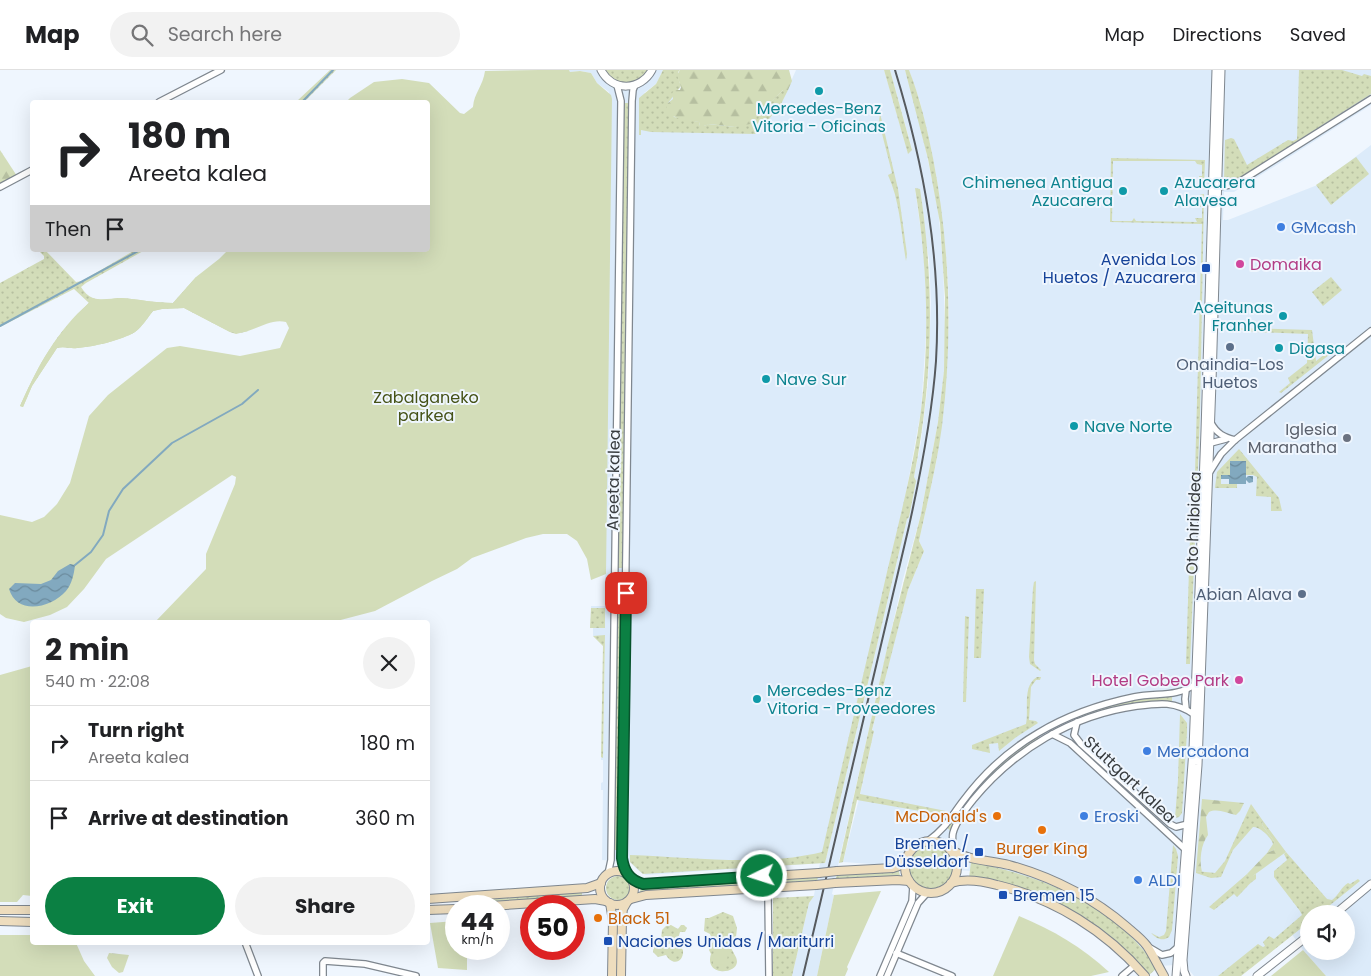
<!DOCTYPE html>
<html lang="en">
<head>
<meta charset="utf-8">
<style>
	:root { --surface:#fff; --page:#f2f2f2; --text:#202124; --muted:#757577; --line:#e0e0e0; --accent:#0b8043 }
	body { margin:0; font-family:Poppins,sans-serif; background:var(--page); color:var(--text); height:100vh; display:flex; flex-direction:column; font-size:19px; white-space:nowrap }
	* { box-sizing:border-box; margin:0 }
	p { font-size:16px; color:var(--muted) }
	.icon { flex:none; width:28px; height:28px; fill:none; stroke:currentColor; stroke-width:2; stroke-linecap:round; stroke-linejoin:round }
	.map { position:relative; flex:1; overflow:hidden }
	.side { position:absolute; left:30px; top:550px; width:400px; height:325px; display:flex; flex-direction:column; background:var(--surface); border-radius:5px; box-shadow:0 5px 20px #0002 }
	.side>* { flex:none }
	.guide { position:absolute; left:30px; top:30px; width:400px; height:152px; border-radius:5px; box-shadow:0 5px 20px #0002; background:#fff; color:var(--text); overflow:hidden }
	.fabs { position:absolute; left:1300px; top:835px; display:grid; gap:10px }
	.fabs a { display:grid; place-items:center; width:55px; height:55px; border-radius:50%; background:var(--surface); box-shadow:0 5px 20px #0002; font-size:25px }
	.speed { position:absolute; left:445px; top:825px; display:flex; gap:10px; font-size:25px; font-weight:700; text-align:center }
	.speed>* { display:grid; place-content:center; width:65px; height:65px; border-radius:50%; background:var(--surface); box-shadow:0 5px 20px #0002; line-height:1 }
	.speed small { font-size:12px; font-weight:400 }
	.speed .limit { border:8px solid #d22; background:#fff; color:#111 }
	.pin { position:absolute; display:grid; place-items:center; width:42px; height:42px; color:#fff; margin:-21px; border-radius:10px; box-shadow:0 2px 8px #0006 }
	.me { position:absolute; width:55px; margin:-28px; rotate:266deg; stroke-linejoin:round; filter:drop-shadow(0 0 4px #0008) }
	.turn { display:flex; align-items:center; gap:18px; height:105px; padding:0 15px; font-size:22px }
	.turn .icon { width:65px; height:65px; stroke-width:2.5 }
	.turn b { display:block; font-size:35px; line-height:42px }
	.then { display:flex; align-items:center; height:48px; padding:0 15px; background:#0003; gap:10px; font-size:19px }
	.round { display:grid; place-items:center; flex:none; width:52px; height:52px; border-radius:26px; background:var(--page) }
	.summary { display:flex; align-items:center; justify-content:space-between; height:85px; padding:0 15px }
	h1 { font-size:30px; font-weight:700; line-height:38px }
	.action { display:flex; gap:10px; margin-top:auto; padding:10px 15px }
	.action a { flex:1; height:58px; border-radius:30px; background:var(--accent); color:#fff; font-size:20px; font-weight:700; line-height:58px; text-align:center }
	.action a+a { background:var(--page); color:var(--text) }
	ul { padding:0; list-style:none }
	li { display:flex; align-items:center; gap:15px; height:75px; padding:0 15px; border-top:1px solid var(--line) }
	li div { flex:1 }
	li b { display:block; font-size:19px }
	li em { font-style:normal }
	header { display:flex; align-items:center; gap:30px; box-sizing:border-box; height:70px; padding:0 25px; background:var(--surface); border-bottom:1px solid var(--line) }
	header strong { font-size:24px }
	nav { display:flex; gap:28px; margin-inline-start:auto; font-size:18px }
	.search { width:350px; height:45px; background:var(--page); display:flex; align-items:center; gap:12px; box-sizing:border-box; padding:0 18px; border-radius:28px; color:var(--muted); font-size:19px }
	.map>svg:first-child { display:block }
	.built { fill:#dcebfa; fill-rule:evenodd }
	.grass { fill:url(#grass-dots) }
	.forest { fill:url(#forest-firs) }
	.park { fill:#d3ddb9 }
	.water { fill:url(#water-waves) }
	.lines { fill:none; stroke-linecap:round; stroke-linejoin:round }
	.stream { stroke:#82a9bf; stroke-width:2 }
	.minor-casing { stroke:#7f878f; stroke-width:8 }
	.tertiary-casing { stroke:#7f878f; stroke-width:9 }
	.secondary-casing { stroke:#7f878f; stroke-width:10 }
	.minor { stroke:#fff; stroke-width:5.5 }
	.tertiary { stroke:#fff; stroke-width:7 }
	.secondary { stroke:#eeddbe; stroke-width:8 }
	.rail { stroke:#565a5e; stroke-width:2 }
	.secondary-bridge-casing { stroke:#7f878f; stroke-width:10; stroke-linecap:butt }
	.secondary-bridge { stroke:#eeddbe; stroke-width:8 }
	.route-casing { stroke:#07532c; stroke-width:12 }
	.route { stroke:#0b8043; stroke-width:9 }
	.culture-dot { fill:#0f9aa8; stroke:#eff6fe; stroke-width:2 }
	.shop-dot { fill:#3f7fe0; stroke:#eff6fe; stroke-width:2 }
	.hotel-dot { fill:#d1479c; stroke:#eff6fe; stroke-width:2 }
	.transit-dot { fill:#1a4fb4; stroke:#eff6fe; stroke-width:2 }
	.service-dot { fill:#5c6f8a; stroke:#eff6fe; stroke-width:2 }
	.worship-dot { fill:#6b7280; stroke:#eff6fe; stroke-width:2 }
	.food-dot { fill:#e8710a; stroke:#eff6fe; stroke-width:2 }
	.labels { text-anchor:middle; stroke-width:4; stroke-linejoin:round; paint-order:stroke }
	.culture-label { font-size:16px; fill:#0d838f; stroke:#eff6fe; text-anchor:start }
	.shop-label { font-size:16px; fill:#366cbe; stroke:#eff6fe; text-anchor:start }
	.transit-label { font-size:16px; fill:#164399; stroke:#eff6fe; text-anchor:end }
	.hotel-label { font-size:16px; fill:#b23c85; stroke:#eff6fe; text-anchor:start }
	.service-label { font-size:16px; fill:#4e5e75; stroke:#eff6fe }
	.park-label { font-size:16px; fill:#455217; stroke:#eff6fe }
	.worship-label { font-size:16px; fill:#5b616d; stroke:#eff6fe; text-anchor:end }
	.street-label { font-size:16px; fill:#383c3f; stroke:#eff6fe }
	.food-label { font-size:16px; fill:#c56008; stroke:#eff6fe; text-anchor:end }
</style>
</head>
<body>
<header>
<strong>Map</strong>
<div class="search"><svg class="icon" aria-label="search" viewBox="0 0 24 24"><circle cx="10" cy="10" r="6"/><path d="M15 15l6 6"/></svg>Search here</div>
<nav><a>Map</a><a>Directions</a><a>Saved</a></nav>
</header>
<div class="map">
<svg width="1371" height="906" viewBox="0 0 1371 906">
	<defs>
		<pattern id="grass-dots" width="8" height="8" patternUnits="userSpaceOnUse" patternTransform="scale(1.25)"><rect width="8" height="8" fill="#d3ddb9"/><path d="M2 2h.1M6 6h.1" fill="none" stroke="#b6bfa0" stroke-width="1.8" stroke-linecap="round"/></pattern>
		<pattern id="forest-firs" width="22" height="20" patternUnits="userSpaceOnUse" patternTransform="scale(1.25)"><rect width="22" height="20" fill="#d3ddb9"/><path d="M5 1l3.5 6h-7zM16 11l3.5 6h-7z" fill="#b6bfa0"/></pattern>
		<pattern id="water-waves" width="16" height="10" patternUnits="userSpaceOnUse" patternTransform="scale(1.25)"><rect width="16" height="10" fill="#82a9bf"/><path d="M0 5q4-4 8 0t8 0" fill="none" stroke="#6b8b9d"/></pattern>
	</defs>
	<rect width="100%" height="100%" fill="#eff6fe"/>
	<g class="built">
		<path d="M569 0H663L656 14 644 23 781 34 796 0H884L908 83 912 79 890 0H905L920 52 938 139 943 193 945 263 944 301 938 352 921 444 903 509 841 782 832 824 834 825 817 906H792L809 833 814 825 820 793 646 805 640 802 630 792 602 790 603 720H601V713L603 712V690H601V687H603L605 566H593V558H605V538H591V536H605L609 22 597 13 591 3 581 1 570 2ZM915 118 929 189 931 232 928 313 921 372 914 407 909 447 907 449 825 793H821L904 434 921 341 927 249 924 184Z"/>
		<path d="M909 0H1371V35L1234 122H1224L1223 150H1228L1320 114 1371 75V906H1326L1303 880 1289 860 1233 906H1194L1189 900 1187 894 1148 897 1001 803 843 792 860 725 874 661H872L885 607 908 520 924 481 919 471 936 393 944 334 949 249 948 211 945 175 937 110 931 79 920 32ZM1309 844H1346V881H1309Z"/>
	</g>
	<g class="grass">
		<polygon points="330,0 336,0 304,32 296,32"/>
		<path d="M604 0H649C637 17 617 17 604 0Z"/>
		<polygon points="663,0 680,0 678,2 679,11 681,16 668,33 674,47 699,52 700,56 704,56 708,54 735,57 760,43 783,20 788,20 781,34 757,64 651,62 641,60 641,65 639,65 639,28 656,14"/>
		<polygon points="884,0 890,0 912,80 908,84"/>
		<path d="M905 0H909C920 28 927 58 933 88 950 176 953 266 942 356 937 395 927 433 919 471L924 481 908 520 872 660 874 661 860 724 946 741 943 745 857 730 843 792 839 793 888 574 921 444 938 352 944 301 945 227 940 153 928 89Z"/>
		<polygon points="1299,0 1342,0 1362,6 1364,4 1371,6 1371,24 1238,109 1224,110 1225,70 1231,68 1234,69 1247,95 1288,70 1293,71 1297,69"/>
		<polygon points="624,33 629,33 623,498 618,498"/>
		<path d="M880 43 898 119 907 184 906 191C901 162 900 131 888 105L892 103 879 52Z"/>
		<polygon points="1356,87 1369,104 1331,135 1316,115"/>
		<polygon points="1111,88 1205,90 1204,119 1199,116 1199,106 1202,106 1202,95 1197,94 1195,91 1113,91 1112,151 1132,151 1134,148 1136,151 1197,152 1195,148 1202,148 1202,137 1198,137 1199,125 1204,124 1200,344 1196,446 1192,446 1194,438 1202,154 1110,152"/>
		<path d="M915 118 920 119C935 217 933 310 914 407L916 411 909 447 907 449 825 793 643 804 630 792V785C691 787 762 797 822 782 842 696 862 610 882 524 895 465 913 403 921 340 930 266 927 192 915 118Z"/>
		<path d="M38 180H45L76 212 82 211 135 180H145L86 213 81 217C84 222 88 226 93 228 101 232 112 228 121 228 138 229 155 233 173 233L196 207 195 219 248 261 236 264 230 262 184 238 162 239 153 241C147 248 143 256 135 262 122 270 93 277 77 278 70 279 65 276 57 278L32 316 23 337 20 336C37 298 57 260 89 233L74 219 0 257V213L44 189V186Z"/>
		<polygon points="1331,207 1342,220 1323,236 1312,222"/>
		<polygon points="1241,258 1312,260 1316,291 1334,277 1334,281 1281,323 1279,322 1290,313 1288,308 1307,293 1308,264 1255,262 1241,260"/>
		<polygon points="1239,379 1279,428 1282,441 1271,441 1271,427 1256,426 1257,407 1253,405 1246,405 1246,392 1230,405 1221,405 1221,414 1237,414 1237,418 1215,418 1217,402"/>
		<polygon points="1190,468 1195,470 1190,594 1186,594"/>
		<polygon points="618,502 623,503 620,780 614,780"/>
		<polygon points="1036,511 1034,590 1035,594 1041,600 1040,601 1030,594 1029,587 1033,518 1034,512"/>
		<polygon points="976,519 984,519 981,588 974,588"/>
		<polygon points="591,538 605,538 605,558 590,558"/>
		<polygon points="965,546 969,547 966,632 963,632"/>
		<polygon points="605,565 603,688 601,687 603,576 593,566"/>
		<path d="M1037 607H1041L1040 610H1036L1031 617 1029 650 1036 651 1038 653 1015 668 999 681 998 673 989 674 990 683 972 679V675L1026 654C1029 639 1022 616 1037 607Z"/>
		<path d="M1172 626V632H1159L1083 648 1081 643C1111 633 1140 629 1172 626Z"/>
		<polygon points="1180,644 1187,653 1187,662 1182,743 1179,747 1175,748 1178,710"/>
		<polygon points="1037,665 1039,669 1000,698 951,761 946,757 971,723 998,694"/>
		<path d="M1251 734 1263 751 1262 755 1274 771 1276 777 1274 780 1267 783 1273 774C1271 767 1260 757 1253 757L1233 780 1221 807 1211 808 1196 803V801L1215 803 1225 791Z"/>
		<circle cx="931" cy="797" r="23"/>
		<path d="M1173 775 1176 779 1178 786 1172 860 1169 867C1162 872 1156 868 1151 863L1159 867 1164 865 1166 861Z"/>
		<path d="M1286 782 1327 829 1332 830C1339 825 1341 817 1348 813L1350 814 1358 809 1360 811 1319 844H1309V852L1241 906H1218L1258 874 1263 877 1265 876 1263 872 1269 866 1274 869 1302 845 1300 841 1274 807V801L1287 790 1284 784Z"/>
		<path d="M971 792C1045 807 1113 833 1157 898L1148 906 1066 839 969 808Z"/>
		<polygon points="899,801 900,806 835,810 837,805"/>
		<path d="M1247 804 1250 807 1256 804V809C1248 814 1244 821 1237 827L1234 824 1214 840 1209 837Z"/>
		<circle cx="618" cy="818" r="12"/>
		<polygon points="818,806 817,811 640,822 641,816"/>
		<polygon points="582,821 582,826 464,835 463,830"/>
		<polygon points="814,826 809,833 792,906 773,906 773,828"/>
		<path d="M723 842 733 846 737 858 736 867 731 877C732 882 737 886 737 892 736 905 704 906 711 884L709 880 713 872 710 864 704 861 705 848H709Z"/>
		<path d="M671 855 678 859 681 855H684L687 858 685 862H680L677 872 665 875 667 879 673 875 679 876 683 880C684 893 672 896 666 885L658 887 653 882C653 877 657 874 659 870L661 869 662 860 666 856Z"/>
	</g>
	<g class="forest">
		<path d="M680 0H789L792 11 788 20H783L750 54 735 57 709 54 704 56H700L699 52C687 50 673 50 666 39L668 33 673 29 672 23 675 20H680L681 17 677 5Z"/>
		<polygon points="0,80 17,106 0,114"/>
		<path d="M1202 729 1244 733 1240 741 1236 745C1227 743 1217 738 1209 742L1206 747 1208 765C1201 774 1199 790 1202 802L1196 801Z"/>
		<polygon points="1263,751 1286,782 1250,808 1247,804 1267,783 1274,780 1275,777 1274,771 1262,755"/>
		<polygon points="109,883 129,885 123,902 119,903 112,897 107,888"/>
	</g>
	<g class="park">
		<path d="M539 0H569L570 2 580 1 591 3 597 13 611 25 612 29 606 504 591 510 587 489 577 471 567 464H543L526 468 472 488 457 499 432 511 375 541 333 552H155L206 499V484L235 414 236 407 232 405 106 489 84 519 67 537 50 545 24 552 6 548 0 544V445L32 452 44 447 57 434 70 413 89 346 108 325 167 278 180 276 240 286 280 278 289 258 286 252C267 247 250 267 230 262L184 238 162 239 153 241C147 248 143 256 135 262 122 270 93 277 77 278 70 279 65 276 57 278L32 316 23 337 20 336C30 314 40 292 54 273 65 257 80 243 93 228 103 231 111 228 121 228 138 229 155 233 173 233L196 207 219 189 228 180H428V32H346L350 28 374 12 402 9 429 13 460 43 464 44 473 37C474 23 483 16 485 1Z"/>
		<polygon points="32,596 32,826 23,825 17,832 0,832 0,605"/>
		<polygon points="881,821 847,897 848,899 845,906 817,906 834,825"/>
		<path d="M1019 846C1053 860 1082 877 1109 902L1091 906H993Z"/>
		<polygon points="456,851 456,879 467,879 467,900 438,898 430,853"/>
		<polygon points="715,863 729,864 727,895 713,894"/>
		<polygon points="0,865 32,865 32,872 76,873 84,891 95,906 0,906"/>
		<polygon points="1303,880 1326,906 1271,906"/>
	</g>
	<g class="water">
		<polygon points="1230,391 1246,391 1246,408 1248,406 1253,406 1253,412 1249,413 1246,410 1246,414 1229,414 1229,409 1221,409 1221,405 1230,405"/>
		<path d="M70 494 75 495C74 504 72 514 66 521 51 538 17 546 9 519L15 513 41 514 51 510 58 501Z"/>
	</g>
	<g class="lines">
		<g class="stream">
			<polyline points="302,32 333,0"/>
			<polyline points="0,256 140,180"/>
			<polyline points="75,495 91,482 103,465 109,441 123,419 172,373 242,334 258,320"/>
		</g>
		<g class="minor-casing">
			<g id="minor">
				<polyline points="159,32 221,0"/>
				<polyline points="0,117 32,100"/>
				<polyline points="1218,117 1236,114 1371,29"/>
				<path d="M1211 353C1217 364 1224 367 1235 370"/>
				<polyline points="1207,374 1226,369"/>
				<polyline points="1209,403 1221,384 1235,370 1371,261"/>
				<polyline points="1186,639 1185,629 1186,620"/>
				<polyline points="1077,652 1074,665 1081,674 1170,754 1176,757 1188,754"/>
				<polyline points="1052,664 1070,673 1186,780"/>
				<path d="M928 771C946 758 950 748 963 731 983 704 1009 680 1038 663 1068 645 1100 634 1134 627 1157 622 1175 628 1196 614"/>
				<path d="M956 789C955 781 951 771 953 763 956 751 966 739 973 730 1014 680 1072 645 1137 636 1160 633 1175 631 1195 645"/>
				<polyline points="608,804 611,790 621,31 617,15"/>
				<polyline points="627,804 623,792 622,782 632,31 633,20 635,15"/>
				<polyline points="766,817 768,826 769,906"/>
				<polyline points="245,872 258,906"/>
				<polyline points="1150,878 1162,885 1171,883 1178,877"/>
				<polyline points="896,883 952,906"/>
				<polyline points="323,906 323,893 325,891 365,894 416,906"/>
				<polyline points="880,906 912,831 913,816"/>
				<polyline points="887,906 918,833 927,823"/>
				<polyline points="1122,906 1135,895"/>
			</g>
		</g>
		<g class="tertiary-casing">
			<g id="tertiary">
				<path d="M601 0C612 22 641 21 652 0"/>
				<polyline points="1335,844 1371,814"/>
				<polyline points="1176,906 1193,680 1205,361 1216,0"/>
				<polyline points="1186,906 1184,901 1183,890 1198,695 1212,312 1221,0"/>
				<polyline points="1257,906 1309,865"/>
			</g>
		</g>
		<g class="secondary-casing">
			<g id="secondary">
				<circle cx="931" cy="797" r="26"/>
				<path d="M950 779C968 791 989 790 1009 795 1052 807 1093 828 1127 857 1134 863 1142 869 1147 876 1153 885 1158 896 1164 906"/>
				<polyline points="837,801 893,798 899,796 905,790"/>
				<circle cx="617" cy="818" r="17"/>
				<polyline points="632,810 643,814 819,803"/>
				<polyline points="835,813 897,810 909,811"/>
				<path d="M951 813C966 808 982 811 997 815 1055 829 1106 861 1145 906"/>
				<polyline points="428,829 587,818 601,813"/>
				<polyline points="631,829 646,825 816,815"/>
				<polyline points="610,833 613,851 612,906"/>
				<polyline points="490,836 595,829 606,831"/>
				<polyline points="0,840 32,840"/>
				<polyline points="428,840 456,839"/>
				<polyline points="0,851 32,852"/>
				<polyline points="621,906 622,847 623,839 627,832"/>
			</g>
		</g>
		<use href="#minor" class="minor"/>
		<use href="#tertiary" class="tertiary"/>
		<use href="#secondary" class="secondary"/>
		<path class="rail" d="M803 906 909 456C921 402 932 347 936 291 942 191 924 95 895 0"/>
		<g class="secondary-bridge-casing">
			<g id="secondary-bridge">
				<polyline points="819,803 837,801"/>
				<polyline points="816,815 835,813"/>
			</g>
		</g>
		<use href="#secondary-bridge" class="secondary-bridge"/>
	</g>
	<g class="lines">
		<g class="route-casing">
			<path id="route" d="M626 523 622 788C624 801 629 810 643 814L762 806"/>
		</g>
		<use href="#route" class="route"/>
	</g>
	<g class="culture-dot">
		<circle cx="819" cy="21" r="5"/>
		<circle cx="1123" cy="121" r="5"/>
		<circle cx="1164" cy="121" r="5"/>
		<circle cx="1283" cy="246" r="5"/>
		<circle cx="1279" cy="278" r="5"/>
		<circle cx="766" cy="309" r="5"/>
		<circle cx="1074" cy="356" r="5"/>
		<circle cx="757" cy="629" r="5"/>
	</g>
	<g class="shop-dot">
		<circle cx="1281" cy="157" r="5"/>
		<circle cx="1147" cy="681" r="5"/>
		<circle cx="1084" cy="746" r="5"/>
		<circle cx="1138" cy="810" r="5"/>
	</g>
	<g class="hotel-dot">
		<circle cx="1240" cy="194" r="5"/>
		<circle cx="1239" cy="610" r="5"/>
	</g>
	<g class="transit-dot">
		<rect x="1201" y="193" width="10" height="10" rx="2.5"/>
		<rect x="974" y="777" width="10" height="10" rx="2.5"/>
		<rect x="998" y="820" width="10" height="10" rx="2.5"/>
		<rect x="603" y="866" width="10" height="10" rx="2.5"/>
	</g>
	<g class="service-dot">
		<circle cx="1230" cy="277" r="5"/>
		<circle cx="1302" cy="524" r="5"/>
	</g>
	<circle class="worship-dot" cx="1347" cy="368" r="5"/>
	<g class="food-dot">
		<circle cx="997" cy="746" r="5"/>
		<circle cx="1042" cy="760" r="5"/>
		<circle cx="598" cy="848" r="5"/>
	</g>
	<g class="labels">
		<g class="culture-label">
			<text x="819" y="44" text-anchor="middle">Mercedes-Benz<tspan x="819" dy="18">Vitoria - Oficinas</tspan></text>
			<text x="1113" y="118" text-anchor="end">Chimenea Antigua<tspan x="1113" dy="18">Azucarera</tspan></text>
			<text x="1174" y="118">Azucarera<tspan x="1174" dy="18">Alavesa</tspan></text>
			<text x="1273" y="243" text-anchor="end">Aceitunas<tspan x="1273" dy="18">Franher</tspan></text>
			<text x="1289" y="284">Digasa</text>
			<text x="776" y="315">Nave Sur</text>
			<text x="1084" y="362">Nave Norte</text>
			<text x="767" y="626">Mercedes-Benz<tspan x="767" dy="18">Vitoria - Proveedores</tspan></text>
		</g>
		<g class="shop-label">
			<text x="1291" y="163">GMcash</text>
			<text x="1157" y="687">Mercadona</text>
			<text x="1094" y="752">Eroski</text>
			<text x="1148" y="816">ALDI</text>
		</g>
		<g class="transit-label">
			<text x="1196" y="195">Avenida Los<tspan x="1196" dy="18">Huetos / Azucarera</tspan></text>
			<text x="969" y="779">Bremen /<tspan x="969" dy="18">Düsseldorf</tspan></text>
			<text x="1013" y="831" text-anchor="start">Bremen 15</text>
			<text x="618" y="877" text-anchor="start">Naciones Unidas / Mariturri</text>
		</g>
		<g class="hotel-label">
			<text x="1250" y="200">Domaika</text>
			<text x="1229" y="616" text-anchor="end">Hotel Gobeo Park</text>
		</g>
		<g class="service-label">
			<text x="1230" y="300">Onaindia-Los<tspan x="1230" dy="18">Huetos</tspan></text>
			<text x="1292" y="530" text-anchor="end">Abian Alava</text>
		</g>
		<g class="park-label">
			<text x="426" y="333">Zabalganeko<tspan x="426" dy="18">parkea</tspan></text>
		</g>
		<g class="worship-label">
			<text x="1337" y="365">Iglesia<tspan x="1337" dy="18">Maranatha</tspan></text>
		</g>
		<g class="street-label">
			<text transform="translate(613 410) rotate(-89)" y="6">Areeta kalea</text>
			<text transform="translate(1193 453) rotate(-88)" y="6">Oto hiribidea</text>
			<text transform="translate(1130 709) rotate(43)" y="6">Stuttgart kalea</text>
		</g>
		<g class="food-label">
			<text x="987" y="752">McDonald's</text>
			<text x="1042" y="784" text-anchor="middle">Burger King</text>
			<text x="608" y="854" text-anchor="start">Black 51</text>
		</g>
	</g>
</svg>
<div class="fabs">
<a><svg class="icon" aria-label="sound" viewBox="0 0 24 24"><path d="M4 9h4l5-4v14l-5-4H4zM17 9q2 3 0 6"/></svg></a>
</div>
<div class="speed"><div>44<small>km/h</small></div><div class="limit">50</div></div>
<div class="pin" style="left:626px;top:523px;background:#d93025"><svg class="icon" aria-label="arrive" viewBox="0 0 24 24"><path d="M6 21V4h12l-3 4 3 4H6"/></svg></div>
<svg class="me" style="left:762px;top:806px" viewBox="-20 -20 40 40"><circle r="17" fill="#0b8043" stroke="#fff" stroke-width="3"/><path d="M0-11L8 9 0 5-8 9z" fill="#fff"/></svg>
<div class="guide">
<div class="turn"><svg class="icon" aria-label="right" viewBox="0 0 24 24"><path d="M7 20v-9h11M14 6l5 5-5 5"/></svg><div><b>180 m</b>Areeta kalea</div></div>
<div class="then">Then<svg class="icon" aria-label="arrive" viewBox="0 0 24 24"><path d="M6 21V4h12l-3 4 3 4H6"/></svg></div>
</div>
<section class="side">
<div class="summary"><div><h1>2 min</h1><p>540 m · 22:08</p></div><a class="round"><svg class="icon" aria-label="close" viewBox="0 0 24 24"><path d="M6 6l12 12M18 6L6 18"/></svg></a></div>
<ul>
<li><svg class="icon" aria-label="right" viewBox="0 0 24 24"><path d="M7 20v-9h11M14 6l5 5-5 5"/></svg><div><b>Turn right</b><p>Areeta kalea</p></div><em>180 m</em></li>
<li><svg class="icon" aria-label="arrive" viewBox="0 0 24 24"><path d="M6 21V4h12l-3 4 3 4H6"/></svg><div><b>Arrive at destination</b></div><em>360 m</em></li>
</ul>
<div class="action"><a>Exit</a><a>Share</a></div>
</section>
</div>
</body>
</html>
